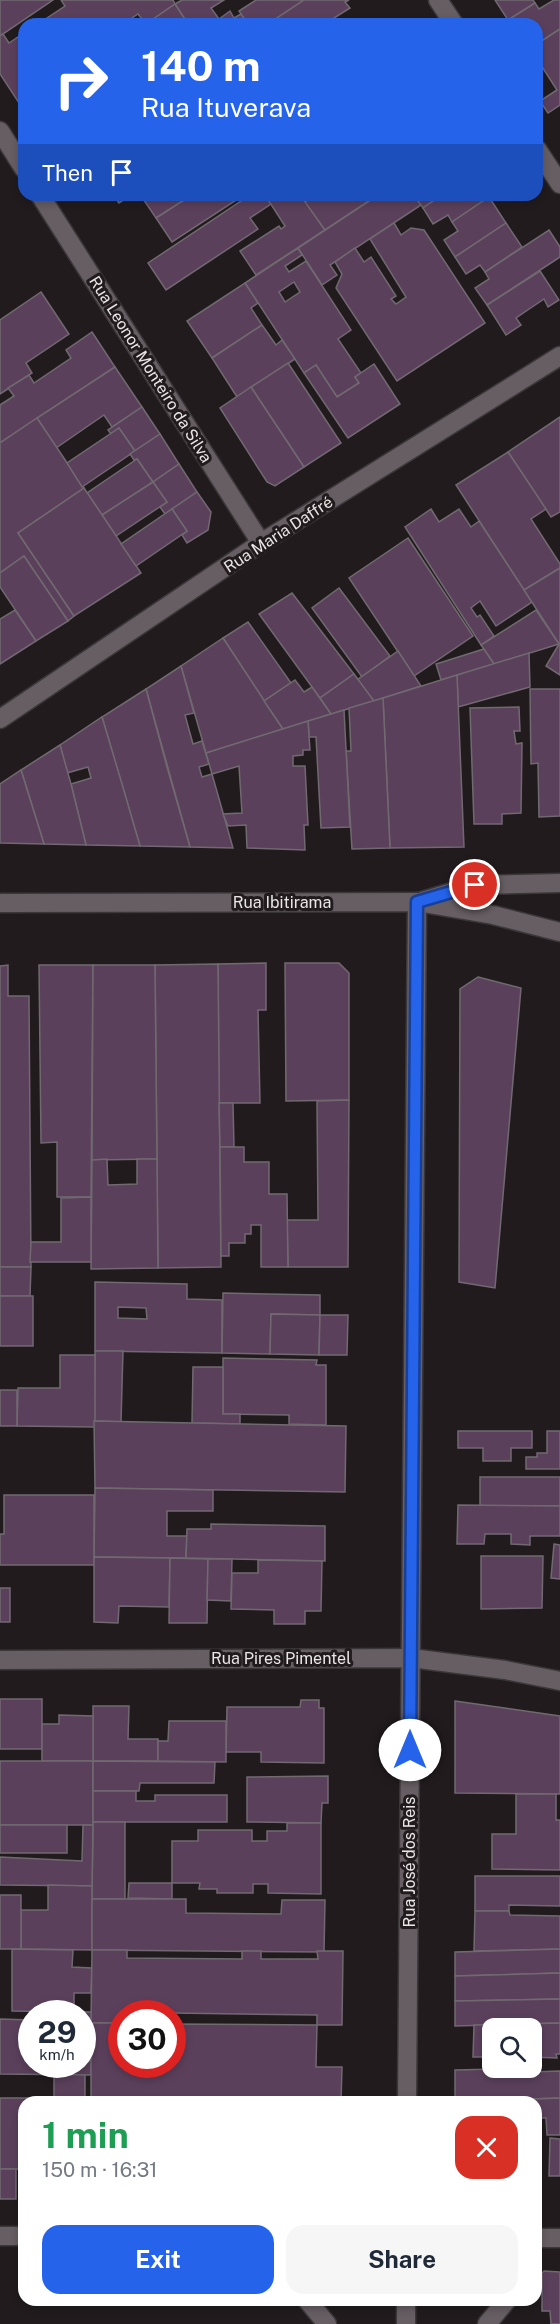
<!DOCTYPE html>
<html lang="en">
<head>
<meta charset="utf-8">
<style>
	:root { --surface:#fff; --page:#f6f6f7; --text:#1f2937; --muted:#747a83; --accent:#2563eb }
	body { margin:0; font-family:"Public Sans",sans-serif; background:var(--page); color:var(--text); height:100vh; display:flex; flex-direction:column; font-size:22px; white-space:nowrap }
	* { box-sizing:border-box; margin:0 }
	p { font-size:20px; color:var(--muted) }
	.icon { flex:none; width:33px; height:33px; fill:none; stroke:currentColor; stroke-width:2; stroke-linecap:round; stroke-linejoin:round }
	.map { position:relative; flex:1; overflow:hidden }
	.details { position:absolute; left:18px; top:2096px; width:524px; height:210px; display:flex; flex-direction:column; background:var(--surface); border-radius:18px; box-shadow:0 3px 9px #0003 }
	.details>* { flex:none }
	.top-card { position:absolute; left:18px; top:18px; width:525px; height:183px; border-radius:18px; box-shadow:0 3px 9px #0003; background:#2563eb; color:#fff; overflow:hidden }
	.fabs { position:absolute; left:482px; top:2018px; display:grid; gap:12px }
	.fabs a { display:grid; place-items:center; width:60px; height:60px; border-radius:12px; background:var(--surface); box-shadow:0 3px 9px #0003; font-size:30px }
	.speed { position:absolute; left:18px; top:2000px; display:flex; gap:12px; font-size:30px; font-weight:700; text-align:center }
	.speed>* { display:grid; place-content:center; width:78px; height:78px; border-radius:50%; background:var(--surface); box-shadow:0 3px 9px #0003; line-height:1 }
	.speed small { font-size:15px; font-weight:400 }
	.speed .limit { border:9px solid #d22; background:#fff; color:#111 }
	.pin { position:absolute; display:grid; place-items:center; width:51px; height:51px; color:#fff; margin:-26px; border:3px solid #fff; border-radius:50%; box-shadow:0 2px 6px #0007 }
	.me { position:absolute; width:66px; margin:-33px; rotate:0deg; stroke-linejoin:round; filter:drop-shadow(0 0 4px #0008) }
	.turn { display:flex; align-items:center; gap:21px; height:126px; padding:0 24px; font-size:27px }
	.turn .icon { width:78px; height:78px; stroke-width:2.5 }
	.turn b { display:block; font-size:42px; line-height:51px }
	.then { display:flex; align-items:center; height:57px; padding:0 24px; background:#0003; gap:12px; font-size:22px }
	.round { display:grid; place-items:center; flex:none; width:63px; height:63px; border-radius:18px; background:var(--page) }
	.summary { display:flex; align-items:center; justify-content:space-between; height:102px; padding:0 24px }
	h1 { font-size:36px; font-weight:700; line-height:45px; color:#1e9e55 }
	.primary-button { display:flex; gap:12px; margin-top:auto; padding:12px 24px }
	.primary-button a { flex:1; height:69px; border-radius:18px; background:var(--accent); color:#fff; font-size:24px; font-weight:700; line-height:69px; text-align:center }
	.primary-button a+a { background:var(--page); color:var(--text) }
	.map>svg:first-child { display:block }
	.building { fill:#5b405c; stroke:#706a70; stroke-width:1.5; fill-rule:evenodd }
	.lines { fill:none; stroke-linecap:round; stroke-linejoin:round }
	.street-casing { stroke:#3b3739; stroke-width:21 }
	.secondary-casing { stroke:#3b3739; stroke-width:21 }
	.street { stroke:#665e62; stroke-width:18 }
	.secondary { stroke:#665e62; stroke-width:18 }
	.route-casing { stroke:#184099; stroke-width:15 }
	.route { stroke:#2563eb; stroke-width:10 }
	.labels { text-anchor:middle; stroke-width:6; stroke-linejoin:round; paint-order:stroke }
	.street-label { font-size:16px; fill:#eae5e7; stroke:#211b1d }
</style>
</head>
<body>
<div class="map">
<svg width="560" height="2324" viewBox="0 0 560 2324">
	<rect width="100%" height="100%" fill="#211b1d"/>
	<g class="building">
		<polygon points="0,0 53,0 0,36"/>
		<polygon points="61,0 173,0 175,4 146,24 138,14 123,24 38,24 65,6"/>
		<polygon points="182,0 224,0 211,8 219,19 230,11 234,18 241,14 248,24 188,24 175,4"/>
		<polygon points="256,0 304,0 268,24 248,24 239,11"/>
		<polygon points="304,0 349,0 345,2 350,8 334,18 338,24 268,24"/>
		<polygon points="495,0 533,0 535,3 508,20"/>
		<polygon points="554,0 560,0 560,29 537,44 537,24 502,24 535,3 539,9"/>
		<polygon points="175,4 188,24 146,24"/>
		<polygon points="560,29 560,105 548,113 540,101 557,90 537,59 537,44"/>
		<polygon points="24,33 24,104 21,106 0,74 0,36 3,34 9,43"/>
		<polygon points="113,195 131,195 119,203"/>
		<polygon points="144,195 192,195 156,218 141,196"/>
		<polygon points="192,195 244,195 172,242 156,218"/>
		<polygon points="250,195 265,195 271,204 250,218 258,229 166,290 148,263"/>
		<polygon points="265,195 301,195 325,230 256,275 240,251 279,226 281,229 285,226"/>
		<polygon points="315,195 378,195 325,230 305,202"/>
		<polygon points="378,195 414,195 421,205 330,265 337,275 322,285 298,248"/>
		<polygon points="414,195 442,195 423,208"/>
		<polygon points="442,195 488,195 489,197 452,222 448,215 433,224 423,208"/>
		<polygon points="489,197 506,223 455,257 444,240 458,231 452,222"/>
		<polygon points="394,223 401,235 411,228 424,230 485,323 397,381 336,288 342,274 335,262 355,248 364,262 371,257 396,296 391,299 396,304 406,297 370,239"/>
		<polygon points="506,223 522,247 485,272 480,265 466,274 455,257"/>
		<polygon points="549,230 560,247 560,257 487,305 475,288 489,279 485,272"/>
		<path d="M298 248 302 255 285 266 289 272 306 261 351 330 338 339 361 373 355 377 359 383 337 397 316 365 304 373 245 283ZM294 282 300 292 285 302 279 292Z"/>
		<polygon points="540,271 559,300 548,307 544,299 516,318 521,325 506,335 487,305"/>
		<polygon points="245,283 258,303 251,308 262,325 212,358 187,321"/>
		<polygon points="41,292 69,334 26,363 32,373 0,394 0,320"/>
		<polygon points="262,325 276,345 282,340 295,359 237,397 212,358"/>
		<polygon points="92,332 115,367 0,443 0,405 14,396 8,388 29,375 34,383 71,358 66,350"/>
		<polygon points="288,363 341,443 304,467 251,387"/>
		<polygon points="374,364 400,404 348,438 304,373 316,365 337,397 359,383 355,377"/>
		<polygon points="115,367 142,407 112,427 104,415 56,448 37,418"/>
		<polygon points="251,387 304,467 275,486 267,482 220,408"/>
		<polygon points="142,407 160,434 135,451 119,428 111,434 108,430"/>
		<polygon points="560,417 560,512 551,517 508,452"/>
		<polygon points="37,418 84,488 18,533 74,616 68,621 24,556 0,573 0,443"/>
		<polygon points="119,428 135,451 82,487 67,463"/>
		<polygon points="160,434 179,464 153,482 137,459 134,460 130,454"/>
		<polygon points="508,452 546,509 531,519 560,564 560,568 524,590 456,485"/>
		<polygon points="137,459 153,482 102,515 87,493"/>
		<polygon points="179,464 197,492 165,514 160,507 167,502 153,482"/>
		<polygon points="153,482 167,502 116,536 102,515"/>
		<polygon points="84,488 141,573 74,616 18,533"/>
		<polygon points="197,492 211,512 208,530 187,543 182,535 187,531 172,509"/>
		<polygon points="172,509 187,531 136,566 121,544"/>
		<polygon points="431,509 439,522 459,509 471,527 479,521 532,602 496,626 480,601 471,608 477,617 480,615 494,636 481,645 405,527"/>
		<polygon points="408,538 473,636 414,676 349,578"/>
		<polygon points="24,556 68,621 36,641 0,587 0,573"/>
		<polygon points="560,568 560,643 559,644 524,590"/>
		<polygon points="339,588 390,656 362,677 312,608"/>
		<polygon points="292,593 354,674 320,698 259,614"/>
		<polygon points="15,610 36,641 0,664 0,619"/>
		<polygon points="536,610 559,644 494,664 481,645"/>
		<polygon points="248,622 291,683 264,701 223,638"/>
		<polygon points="223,638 283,729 206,753 181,666"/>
		<polygon points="559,644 560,644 560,675 546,666"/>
		<polygon points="484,649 494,664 441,680 436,664"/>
		<polygon points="398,651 421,686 374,701 357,680"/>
		<polygon points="529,653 530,687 458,707 457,675"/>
		<polygon points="181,666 194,713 185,715 193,744 202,741 209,764 199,767 202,777 212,774 233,848 190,847 146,689"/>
		<polygon points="354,674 374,701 331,714 320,698"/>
		<polygon points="457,675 464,847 390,848 383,698"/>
		<polygon points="295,680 304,692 312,687 331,714 283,729 264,701"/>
		<polygon points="146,689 167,767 190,847 140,846 102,717"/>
		<polygon points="530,689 560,689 560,816 539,817 538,763 531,764"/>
		<polygon points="383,698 390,848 352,849 346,751 351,751 349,708"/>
		<polygon points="519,707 520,731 514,731 516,744 522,743 521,813 502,814 502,824 474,824 470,708"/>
		<polygon points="344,710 350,827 321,828 316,737 309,737 308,721"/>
		<polygon points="102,717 122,784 140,846 86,845 71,784 91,778 88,767 67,773 60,745"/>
		<polygon points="308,721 310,750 303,750 303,755 293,756 293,766 305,766 308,825 304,825 305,850 247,848 246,825 228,826 223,814 242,813 239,766 212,774 206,753"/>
		<polygon points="60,745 71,784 86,845 44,844 21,770"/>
		<polygon points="21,770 44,844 0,843 0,784"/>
		<polygon points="266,963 266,1010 258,1010 260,1103 219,1103 218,964"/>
		<polygon points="285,963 339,963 349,973 349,1100 286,1101"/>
		<polygon points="218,964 221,1267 158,1268 155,965"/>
		<polygon points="8,965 8,996 29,996 31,1267 0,1267 0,966"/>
		<polygon points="39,965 93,965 91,1197 57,1197 57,1142 41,1143"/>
		<polygon points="93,965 155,965 157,1159 92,1160"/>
		<polygon points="478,977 521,988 495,1288 459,1282 460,989"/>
		<polygon points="349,1100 348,1267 288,1267 287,1220 318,1220 317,1101"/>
		<polygon points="219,1103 233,1103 234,1147 220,1147"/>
		<polygon points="220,1147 244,1147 244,1162 269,1162 269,1194 287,1194 288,1267 261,1267 261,1225 251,1225 251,1234 245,1234 245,1243 229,1243 229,1256 221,1256"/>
		<polygon points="107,1159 108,1185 137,1184 137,1159 157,1159 158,1268 91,1269 92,1160"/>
		<polygon points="91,1197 91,1262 30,1262 31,1242 61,1242 61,1198"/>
		<polygon points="0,1267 31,1267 30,1296 0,1296"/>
		<path d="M95 1282 187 1284V1299L222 1300V1353L95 1351ZM118 1307 146 1308 147 1319 118 1318Z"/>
		<polygon points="223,1293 320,1295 320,1315 271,1314 270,1354 222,1353"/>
		<rect x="0" y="1296" width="33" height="50"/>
		<polygon points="271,1314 320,1315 319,1355 270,1354"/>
		<polygon points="320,1315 348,1315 347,1355 319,1355"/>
		<polygon points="95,1351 123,1351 121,1422 94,1421"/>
		<polygon points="60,1355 95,1355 95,1427 17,1426 18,1388 60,1388"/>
		<polygon points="223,1358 317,1360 316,1365 326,1365 326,1425 289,1424 289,1415 223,1414"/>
		<polygon points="193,1367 223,1367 223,1414 240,1414 240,1424 192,1423"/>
		<rect x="0" y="1390" width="17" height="36"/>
		<polygon points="94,1421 346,1426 345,1492 95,1488"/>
		<polygon points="458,1431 532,1431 532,1448 511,1448 511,1461 483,1461 483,1448 458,1448"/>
		<polygon points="547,1431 560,1431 560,1469 526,1469 526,1457 537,1457 537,1453 547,1453"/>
		<rect x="480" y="1477" width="80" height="29"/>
		<polygon points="95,1488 213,1490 213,1511 167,1511 167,1536 187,1536 186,1558 94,1557"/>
		<polygon points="4,1495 94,1495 94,1565 0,1565 0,1534 4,1534"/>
		<polygon points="458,1505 560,1506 560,1536 530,1536 530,1545 511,1544 511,1534 485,1534 484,1544 457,1544"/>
		<polygon points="211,1524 325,1526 325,1561 186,1558 187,1529 211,1529"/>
		<polygon points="554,1544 560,1545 560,1579 551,1578"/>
		<polygon points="481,1556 543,1556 542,1608 481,1609"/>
		<polygon points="94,1557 170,1558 169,1607 119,1606 118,1623 94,1622"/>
		<polygon points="170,1558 208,1559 207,1623 169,1623"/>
		<polygon points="208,1559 232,1559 231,1601 207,1600"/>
		<polygon points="258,1560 322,1561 321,1611 305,1611 305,1624 274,1624 274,1610 231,1609 232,1573 258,1573"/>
		<rect x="0" y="1588" width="10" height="34"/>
		<rect x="0" y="1699" width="42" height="50"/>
		<polygon points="301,1700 319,1700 319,1708 324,1708 324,1763 261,1762 261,1752 226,1752 227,1707 300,1707"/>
		<polygon points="455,1701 560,1716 560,1794 455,1793"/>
		<polygon points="93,1706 129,1706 128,1739 158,1739 158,1761 93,1761"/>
		<polygon points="59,1715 93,1716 93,1761 42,1761 42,1724 59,1724"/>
		<polygon points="169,1721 226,1721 226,1762 158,1761 158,1741 168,1741"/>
		<rect x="0" y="1761" width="93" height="64"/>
		<polygon points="93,1761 215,1762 214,1783 140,1783 139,1791 93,1791"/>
		<polygon points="328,1776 328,1803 322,1803 321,1823 247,1822 247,1777"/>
		<polygon points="93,1791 136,1791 136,1801 155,1801 155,1795 227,1795 227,1822 93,1822"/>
		<polygon points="516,1794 556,1794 556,1820 560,1820 560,1870 492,1869 492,1834 516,1834"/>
		<polygon points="93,1822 125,1822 125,1899 92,1899"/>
		<polygon points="287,1823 321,1823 321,1894 268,1893 268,1884 253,1884 253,1893 217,1893 217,1889 199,1889 200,1883 172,1883 172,1841 198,1841 198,1830 252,1830 252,1841 267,1841 267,1831 287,1831"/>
		<rect x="0" y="1825" width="67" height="28"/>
		<polygon points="83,1825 93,1825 92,1886 0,1885 0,1857 82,1861"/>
		<polygon points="475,1876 560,1876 560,1906 509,1905 509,1911 475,1911"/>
		<polygon points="129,1883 172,1883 172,1899 128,1898"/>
		<polygon points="48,1885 92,1886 92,1950 21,1949 21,1910 48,1910"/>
		<rect x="0" y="1895" width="21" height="54"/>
		<polygon points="92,1899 186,1899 186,1913 281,1914 282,1900 325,1900 324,1952 92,1950"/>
		<polygon points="475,1911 509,1911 510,1915 560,1916 560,1949 474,1951"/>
		<polygon points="12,1949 73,1950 72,1967 92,1968 91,1993 74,1993 74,2012 12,2011"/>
		<polygon points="560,1949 560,1973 455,1976 455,1952"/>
		<polygon points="92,1950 127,1950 127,1958 242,1959 242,1951 261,1951 261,1959 318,1959 317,1951 343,1951 342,2025 317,2025 317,2015 172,2013 122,2013 122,2023 91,2023"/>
		<polygon points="560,1973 560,1999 455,2001 455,1976"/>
		<polygon points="560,1999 560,2023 455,2026 455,2001"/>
		<polygon points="39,2011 91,2012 91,2075 0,2074 0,2019 32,2020 32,2064 82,2064 82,2013"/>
		<polygon points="91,2023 122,2023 122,2064 172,2064 172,2024 317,2025 316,2067 342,2067 341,2102 91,2102"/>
		<polygon points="560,2023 560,2054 556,2054 557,2058 531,2057 531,2028 492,2028 492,2057 473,2057 474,2025"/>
		<polygon points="497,2069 497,2073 560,2071 560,2098 455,2101 455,2070"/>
		<polygon points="54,2074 85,2075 85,2102 54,2102"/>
		<polygon points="0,2098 27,2098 27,2102 24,2102 24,2169 0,2169"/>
		<polygon points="27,2098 55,2099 54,2102 27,2102"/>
		<polygon points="560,2098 560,2135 547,2135 546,2118 536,2118 535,2099"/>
		<polygon points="550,2138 560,2139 560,2176 549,2176"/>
		<rect x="0" y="2169" width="16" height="30"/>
		<polygon points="544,2271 560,2272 560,2324 551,2324 550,2311 542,2311 542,2273"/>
	</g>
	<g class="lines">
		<g class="street-casing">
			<g id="street">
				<polyline points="438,0 454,24"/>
				<polyline points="0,131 24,169"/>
				<polyline points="537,149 560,184"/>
				<polyline points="40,195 261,543"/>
				<polyline points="0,1660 411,1658 505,1670 560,1681"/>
				<polyline points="407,2102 417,902"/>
				<polyline points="0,2236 24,2236"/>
				<polyline points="536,2238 560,2238"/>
				<polyline points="307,2300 327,2324"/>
				<polyline points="406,2324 406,2300"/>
				<polyline points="487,2324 507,2300"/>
			</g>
		</g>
		<g class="secondary-casing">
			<g id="secondary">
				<polyline points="0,719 261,543 560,356"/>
				<polyline points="422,901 475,885 560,883"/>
				<polyline points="0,903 417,902 493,915 560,932"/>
			</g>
		</g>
		<use href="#street" class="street"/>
		<use href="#secondary" class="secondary"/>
	</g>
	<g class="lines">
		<g class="route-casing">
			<polyline id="route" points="410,1750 417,902 475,885"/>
		</g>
		<use href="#route" class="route"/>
	</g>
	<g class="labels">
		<g class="street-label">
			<text transform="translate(151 369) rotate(58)" y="6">Rua Leonor Monteiro da Silva</text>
			<text transform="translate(278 534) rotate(-33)" y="6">Rua Maria Daffré</text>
			<text x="282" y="908">Rua Ibitirama</text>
			<text x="281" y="1664">Rua Pires Pimentel</text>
			<text transform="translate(409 1862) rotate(-90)" y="6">Rua José dos Reis</text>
		</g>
	</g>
</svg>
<div class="fabs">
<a><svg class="icon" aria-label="search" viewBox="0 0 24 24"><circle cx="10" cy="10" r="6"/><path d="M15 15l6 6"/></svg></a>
</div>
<div class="speed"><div>29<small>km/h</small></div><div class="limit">30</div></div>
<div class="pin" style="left:475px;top:885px;background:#d93025"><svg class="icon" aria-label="arrive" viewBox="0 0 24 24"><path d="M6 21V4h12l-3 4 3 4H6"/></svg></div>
<svg class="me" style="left:410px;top:1750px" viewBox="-20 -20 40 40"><circle r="19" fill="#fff"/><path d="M0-13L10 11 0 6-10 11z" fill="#2563eb"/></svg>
<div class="top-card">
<div class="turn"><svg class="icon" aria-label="right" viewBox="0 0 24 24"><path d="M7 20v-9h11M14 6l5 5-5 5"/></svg><div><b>140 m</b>Rua Ituverava</div></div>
<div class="then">Then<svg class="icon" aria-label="arrive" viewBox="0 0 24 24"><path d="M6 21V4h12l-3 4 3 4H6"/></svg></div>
</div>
<section class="details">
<div class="summary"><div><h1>1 min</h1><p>150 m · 16:31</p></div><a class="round" style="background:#d93025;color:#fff"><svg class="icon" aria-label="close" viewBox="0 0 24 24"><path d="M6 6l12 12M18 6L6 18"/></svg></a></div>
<div class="primary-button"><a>Exit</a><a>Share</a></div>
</section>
</div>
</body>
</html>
